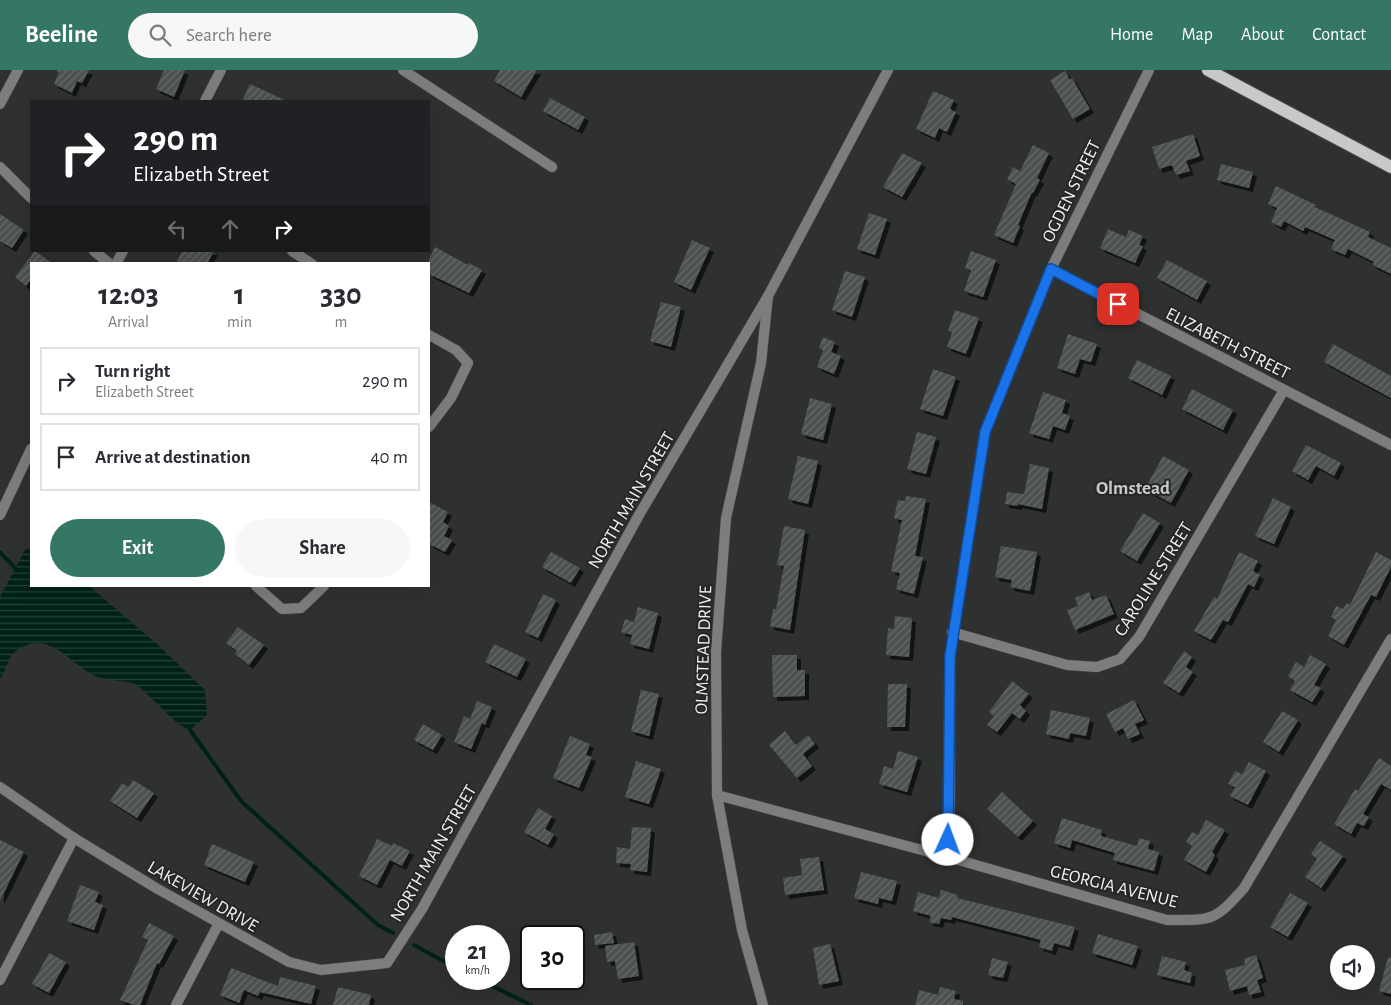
<!DOCTYPE html>
<html lang="en">
<head>
<meta charset="utf-8">
<style>
	:root { --surface:#fff; --page:#f7f7f7; --text:#2b2b33; --muted:#7c7c81; --line:#e1e1e2; --accent:#347765 }
	body { margin:0; font-family:"Alegreya Sans",sans-serif; background:var(--page); color:var(--text); height:100vh; display:flex; flex-direction:column; font-size:19px; white-space:nowrap }
	* { box-sizing:border-box; margin:0 }
	p { font-size:16px; color:var(--muted) }
	.icon { flex:none; width:28px; height:28px; fill:none; stroke:currentColor; stroke-width:2; stroke-linecap:round; stroke-linejoin:round }
	.map { position:relative; flex:1; overflow:hidden }
	.drawer { position:absolute; left:30px; top:192px; width:400px; height:325px; display:flex; flex-direction:column; background:var(--surface); border-radius:0px; box-shadow:0 5px 20px #0002 }
	.drawer>* { flex:none }
	.hud { position:absolute; left:30px; top:30px; width:400px; height:152px; border-radius:0px; box-shadow:0 5px 20px #0002; background:#202124; color:#fff; overflow:hidden }
	.fabs { position:absolute; left:1330px; top:875px; display:grid; gap:10px }
	.fabs a { display:grid; place-items:center; width:45px; height:45px; border-radius:50%; background:var(--surface); box-shadow:0 5px 20px #0002; font-size:25px }
	.speed { position:absolute; left:445px; top:855px; display:flex; gap:10px; font-size:25px; font-weight:700; text-align:center }
	.speed>* { display:grid; place-content:center; width:65px; height:65px; border-radius:50%; background:var(--surface); box-shadow:0 5px 20px #0002; line-height:1 }
	.speed small { font-size:12px; font-weight:400 }
	.speed .limit { border:2px solid #111; border-radius:8px; background:#fff; color:#111 }
	.pin { position:absolute; display:grid; place-items:center; width:42px; height:42px; color:#fff; margin:-21px; border-radius:10px; box-shadow:0 2px 8px #0006 }
	.me { position:absolute; width:55px; margin:-28px; rotate:2deg; stroke-linejoin:round; filter:drop-shadow(0 0 4px #0008) }
	.turn { display:flex; align-items:center; gap:18px; height:105px; padding:0 20px; font-size:22px }
	.turn .icon { width:65px; height:65px; stroke-width:2.5 }
	.turn b { display:block; font-size:35px; line-height:42px }
	.lanes { display:flex; align-items:center; height:48px; padding:0 20px; background:#0003; justify-content:center; gap:25px; direction:ltr }
	.lanes .off { opacity:.35 }
	.eta { display:flex; justify-content:space-evenly; align-items:center; height:85px; text-align:center }
	.eta b { font-size:30px; font-weight:600; line-height:35px }
	.primary-button { display:flex; gap:10px; margin-top:auto; padding:10px 20px }
	.primary-button a { flex:1; height:58px; border-radius:30px; background:var(--accent); color:#fff; font-size:20px; font-weight:600; line-height:58px; text-align:center }
	.primary-button a+a { background:var(--page); color:var(--text) }
	ul { padding:0; list-style:none }
	li { display:flex; align-items:center; gap:15px; height:68px; margin:0 10px 8px; padding:0 10px; border:2px solid var(--line); border-radius:0px }
	li div { flex:1 }
	li b { display:block; font-size:19px }
	li em { font-style:normal }
	header { display:flex; align-items:center; gap:30px; box-sizing:border-box; height:70px; padding:0 25px; background:var(--accent); color:#fff }
	header strong { font-size:24px }
	nav { display:flex; gap:28px; margin-inline-start:auto; font-size:18px }
	.search { width:350px; height:45px; background:var(--page); display:flex; align-items:center; gap:12px; box-sizing:border-box; padding:0 18px; border-radius:28px; color:var(--muted); font-size:19px }
	.map>svg:first-child { display:block }
	.water { fill:url(#water-rules) }
	.lines { fill:none; stroke-linecap:round; stroke-linejoin:round }
	.stream { stroke:#002216; stroke-width:4 }
	.building { fill:url(#building-hatch); filter:url(#shadow) }
	.minor-casing { stroke:#494c4b; stroke-width:11 }
	.tertiary-casing { stroke:#494c4b; stroke-width:11 }
	.primary-casing { stroke:#494c4b; stroke-width:14 }
	.minor { stroke:#7c7d7c; stroke-width:10 }
	.tertiary { stroke:#7c7d7c; stroke-width:10 }
	.primary { stroke:#c7cac8; stroke-width:12 }
	.route-casing { stroke:#114b97; stroke-width:12 }
	.route { stroke:#1a73e8; stroke-width:9 }
	.labels { text-anchor:middle; stroke-width:4; stroke-linejoin:round; paint-order:stroke }
	.street-label { font-size:18px; fill:#f1f3f2; stroke:#252726 }
	.neighbourhood-label { font-size:19px; font-weight:bold; fill:#c7cac9; stroke:#252726 }
</style>
</head>
<body>
<header>
<strong>Beeline</strong>
<div class="search"><svg class="icon" aria-label="search" viewBox="0 0 24 24"><circle cx="10" cy="10" r="6"/><path d="M15 15l6 6"/></svg>Search here</div>
<nav><a>Home</a><a>Map</a><a>About</a><a>Contact</a></nav>
</header>
<div class="map">
<svg width="1391" height="935" viewBox="0 0 1391 935">
	<defs>
		<pattern id="water-rules" width="6" height="5" patternUnits="userSpaceOnUse" patternTransform="scale(1.25)"><rect width="6" height="5" fill="#002216"/><path d="M0 2.5h6" fill="none" stroke="#264338"/></pattern>
		<pattern id="building-hatch" width="6" height="6" patternUnits="userSpaceOnUse" patternTransform="scale(1.25)"><rect width="6" height="6" fill="#4e514f"/><path d="M-1 1l2-2M0 6l6-6M5 7l2-2" fill="none" stroke="#686a69"/></pattern>
		<filter id="shadow"><feDropShadow dx="4" dy="4" stdDeviation="0" flood-color="#0009"/></filter>
	</defs>
	<rect width="100%" height="100%" fill="#2e3130"/>
	<path class="water" d="M31 478V516H89L157 574 205 620 207 645 190 660C175 656 151 625 135 614 130 611 107 611 98 607 70 596 47 554 14 583 7 589 6 602 0 609V527L25 480Z"/>
	<g class="lines">
		<g class="stream">
			<polyline points="0,482 15,498"/>
			<polyline points="190,660 241,731 378,855 393,863"/>
			<polyline points="414,875 456,898"/>
			<polyline points="478,909 531,935"/>
		</g>
	</g>
	<g class="building">
		<polygon points="55,0 89,0 82,13 77,11 72,23 54,14 59,2"/>
		<polygon points="164,0 185,0 174,27 156,19"/>
		<polygon points="500,0 537,0 521,27 494,11"/>
		<polygon points="1065,1 1070,10 1072,8 1090,39 1073,49 1050,10"/>
		<polygon points="250,14 287,31 242,31"/>
		<polygon points="933,21 954,30 950,39 956,42 947,62 939,58 935,68 916,59"/>
		<polygon points="550,28 585,47 578,60 543,41"/>
		<polygon points="1193,64 1200,86 1186,91 1190,101 1176,105 1172,95 1159,99 1152,77"/>
		<polygon points="1033,75 1049,83 1037,108 1040,110 1033,123 1032,122 1018,155 1020,156 1013,173 994,165 1016,114 1007,109 1013,97 1020,101"/>
		<polygon points="902,83 922,93 902,127 883,117"/>
		<polygon points="1221,94 1253,102 1249,118 1217,110"/>
		<polygon points="1276,116 1316,135 1315,137 1370,162 1368,167 1391,178 1391,204 1373,195 1374,192 1348,179 1345,185 1331,179 1335,170 1305,157 1303,161 1284,151 1281,157 1271,152 1277,138 1268,134"/>
		<polygon points="869,143 887,149 875,185 857,179"/>
		<polygon points="0,144 24,160 12,178 0,171"/>
		<polygon points="1108,159 1126,167 1129,160 1143,166 1139,175 1143,176 1135,193 1100,178"/>
		<polygon points="692,170 710,178 691,220 674,212"/>
		<polygon points="435,177 468,195 469,193 482,200 469,223 429,204 429,189"/>
		<polygon points="35,181 53,194 31,194 31,209 26,216 15,207"/>
		<polygon points="182,181 214,181 207,194 176,194"/>
		<polygon points="971,181 996,190 983,227 964,221 971,200 965,198"/>
		<polygon points="1167,190 1207,211 1197,230 1157,208"/>
		<polygon points="845,201 865,207 852,247 832,240"/>
		<polygon points="661,232 681,237 671,277 650,271"/>
		<polygon points="955,240 979,248 966,284 947,277 952,262 948,261"/>
		<polygon points="1068,264 1097,274 1091,292 1080,289 1075,304 1057,298"/>
		<polygon points="823,267 835,272 831,282 841,286 834,304 817,297 823,280 819,278"/>
		<polygon points="1333,274 1391,306 1391,328 1324,292"/>
		<polygon points="1137,290 1171,306 1162,325 1128,308"/>
		<polygon points="933,299 956,307 943,346 920,339"/>
		<polygon points="1192,319 1233,340 1223,360 1182,339"/>
		<polygon points="1043,322 1066,330 1062,343 1070,346 1065,360 1053,356 1049,369 1029,363"/>
		<polygon points="810,328 832,334 823,370 801,364"/>
		<polygon points="917,362 936,367 926,404 907,399"/>
		<polygon points="1306,375 1341,393 1334,406 1316,396 1308,410 1292,401"/>
		<polygon points="798,386 818,391 808,434 788,429"/>
		<polygon points="1163,386 1189,400 1171,433 1145,419"/>
		<polygon points="1030,394 1049,398 1042,439 1018,434 1018,436 1005,434 1007,422 1024,424"/>
		<polygon points="906,426 926,429 915,486 923,487 914,524 896,519 900,503 891,501 902,450 894,448 898,430 905,431"/>
		<polygon points="1273,428 1291,437 1274,474 1255,466"/>
		<polygon points="429,432 448,442 443,452 449,456 444,466 452,470 445,482 429,474"/>
		<polygon points="1143,443 1160,453 1137,491 1120,481"/>
		<polygon points="784,456 805,460 790,560 770,556 773,539 776,539 784,496 777,495"/>
		<polygon points="1001,476 1037,482 1030,521 1010,517 1012,510 995,507"/>
		<polygon points="551,482 580,498 571,513 542,497"/>
		<polygon points="1239,482 1258,491 1253,501 1260,505 1254,517 1248,514 1228,552 1223,550 1211,570 1194,561 1214,527 1217,529"/>
		<polygon points="1376,482 1391,490 1391,497 1376,527 1371,525 1344,575 1328,566 1336,550 1331,547 1336,536 1343,539 1347,533 1350,535"/>
		<polygon points="1089,522 1092,530 1106,525 1114,544 1075,560 1067,540 1078,536 1075,528"/>
		<polygon points="543,524 556,530 538,568 525,562"/>
		<polygon points="638,537 658,543 649,579 630,574 632,565 621,562 625,549 634,552"/>
		<polygon points="895,546 912,548 909,587 886,585 888,558 894,559"/>
		<polygon points="238,557 264,575 249,595 235,584 237,581 226,573"/>
		<polygon points="494,574 526,589 517,607 485,592"/>
		<polygon points="1184,581 1192,587 1186,597 1193,602 1179,623 1163,613"/>
		<polygon points="772,585 797,585 797,600 805,600 805,626 773,627"/>
		<polygon points="1310,585 1326,594 1314,615 1321,618 1312,632 1290,620 1295,611 1288,606 1296,592 1304,597"/>
		<polygon points="1012,611 1029,624 1020,635 1026,641 1020,649 1012,643 997,662 987,655 994,646 989,642"/>
		<polygon points="888,614 907,614 905,657 887,657"/>
		<polygon points="641,620 659,624 649,666 631,661"/>
		<polygon points="1134,630 1144,650 1135,654 1140,664 1128,669 1123,658 1115,662 1106,644"/>
		<polygon points="477,631 492,637 485,655 482,653 471,679 454,672 464,646 470,649"/>
		<polygon points="1051,640 1090,648 1086,666 1070,663 1069,669 1046,664"/>
		<polygon points="1282,641 1298,650 1279,682 1263,672"/>
		<polygon points="423,654 442,665 433,680 414,670"/>
		<polygon points="785,661 796,675 808,665 815,674 803,684 812,696 797,708 769,675"/>
		<polygon points="570,666 590,674 586,685 592,687 579,718 553,708"/>
		<polygon points="898,681 918,687 907,722 879,714 884,696 893,699"/>
		<polygon points="1379,688 1391,696 1391,720 1381,714 1363,744 1369,747 1364,756 1357,753 1351,764 1334,754 1355,719 1358,721"/>
		<polygon points="636,691 661,699 649,734 625,727"/>
		<polygon points="1249,692 1266,701 1248,735 1230,726 1235,717 1228,714 1235,701 1242,704"/>
		<polygon points="133,710 154,723 137,748 110,731 122,713 128,717"/>
		<polygon points="1002,722 1033,751 1018,767 987,739"/>
		<polygon points="538,738 552,746 545,759 554,764 548,775 524,762"/>
		<polygon points="1062,748 1102,760 1101,766 1137,776 1139,768 1150,771 1148,779 1159,782 1154,801 1113,790 1115,783 1072,770 1070,778 1054,773"/>
		<polygon points="1206,750 1225,760 1212,782 1215,785 1206,802 1184,790 1192,776 1186,772 1192,762 1198,765"/>
		<polygon points="632,757 651,758 647,802 630,800 631,794 616,793 617,777 630,779"/>
		<polygon points="377,769 392,776 393,773 410,781 402,796 390,790 377,815 359,806"/>
		<polygon points="0,770 24,782 0,831"/>
		<polygon points="1320,771 1343,786 1321,818 1305,807 1317,789 1311,784"/>
		<polygon points="212,774 254,792 245,812 204,795"/>
		<polygon points="819,787 824,820 785,825 783,808 802,805 800,789"/>
		<polygon points="861,802 897,811 892,831 879,828 878,834 854,828"/>
		<polygon points="80,815 99,822 95,832 103,835 94,860 67,851"/>
		<polygon points="941,820 958,825 957,828 1075,857 1069,877 1054,873 1052,881 1039,877 1041,870 952,847 951,850 941,848 939,854 929,852 931,846 913,841 918,822 939,828"/>
		<polygon points="1290,823 1308,833 1288,867 1270,857"/>
		<polygon points="149,853 174,866 159,894 157,893 140,935 134,935 120,930 148,870 142,867"/>
		<polygon points="612,862 614,873 595,875 594,865"/>
		<polygon points="1098,864 1138,876 1132,895 1092,883"/>
		<polygon points="634,872 639,906 618,909 615,891 607,892 605,876"/>
		<polygon points="830,874 839,911 819,915 813,878"/>
		<polygon points="49,883 66,892 49,923 32,914"/>
		<polygon points="1256,885 1263,908 1257,910 1261,922 1249,925 1247,916 1230,921 1225,900 1245,895 1244,889"/>
		<polygon points="1162,886 1186,892 1184,900 1192,903 1190,913 1157,905"/>
		<polygon points="1388,887 1391,888 1391,924 1379,921"/>
		<polygon points="992,888 1008,892 1003,908 988,905"/>
		<polygon points="231,898 278,916 280,907 316,916 311,934 260,922 258,926 244,920 239,933 220,925"/>
		<polygon points="338,917 371,925 369,935 333,935"/>
		<polygon points="940,917 956,921 954,929 963,931 963,935 915,935 919,920 938,925"/>
	</g>
	<g class="lines">
		<g class="minor-casing">
			<g id="minor">
				<polyline points="403,0 552,97"/>
				<polyline points="0,34 18,0"/>
				<polyline points="0,97 31,128"/>
				<polyline points="94,181 110,194"/>
				<polyline points="292,181 312,194"/>
				<polyline points="1051,199 1391,375"/>
				<polyline points="429,265 456,280 468,293 451,328 429,357"/>
				<polyline points="256,516 282,539 301,538 324,516"/>
				<polyline points="952,562 1067,595 1097,597 1120,589 1139,567 1284,320"/>
				<path d="M717 725 948 787 1167 850C1212 850 1214 852 1244 818L1391 569"/>
				<polyline points="948,787 950,721 950,586 985,362 1051,199 1149,0"/>
				<polyline points="0,910 74,768"/>
				<polyline points="176,935 218,855"/>
				<polyline points="763,935 742,860 717,725 716,582 726,448 761,293 768,226"/>
			</g>
		</g>
		<g class="tertiary-casing">
			<g id="tertiary">
				<polyline points="205,31 221,0"/>
				<polyline points="116,194 123,181"/>
				<polyline points="0,445 31,379"/>
				<polyline points="0,717 74,768 156,818 289,892 321,900 387,893 422,839 639,445 768,226 888,0"/>
			</g>
		</g>
		<g class="primary-casing">
			<polyline id="primary" points="1208,0 1391,97"/>
		</g>
		<use href="#minor" class="minor"/>
		<use href="#tertiary" class="tertiary"/>
		<use href="#primary" class="primary"/>
	</g>
	<g class="lines">
		<g class="route-casing">
			<polyline id="route" points="948,770 950,586 985,362 1051,199 1118,234"/>
		</g>
		<use href="#route" class="route"/>
	</g>
	<g class="labels">
		<g class="street-label">
			<text transform="translate(1071 121) rotate(-64)" y="6">OGDEN STREET</text>
			<text transform="translate(1228 273) rotate(27)" y="6">ELIZABETH STREET</text>
			<text transform="translate(631 430) rotate(-60)" y="6">NORTH MAIN STREET</text>
			<text transform="translate(1153 509) rotate(-58)" y="6">CAROLINE STREET</text>
			<text transform="translate(703 580) rotate(-88)" y="6">OLMSTEAD DRIVE</text>
			<text transform="translate(433 783) rotate(-60)" y="6">NORTH MAIN STREET</text>
			<text transform="translate(1114 816) rotate(14)" y="6">GEORGIA AVENUE</text>
			<text transform="translate(203 826) rotate(30)" y="6">LAKEVIEW DRIVE</text>
		</g>
		<g class="neighbourhood-label">
			<text x="1133" y="424">Olmstead</text>
		</g>
	</g>
</svg>
<div class="fabs">
<a><svg class="icon" aria-label="sound" viewBox="0 0 24 24"><path d="M4 9h4l5-4v14l-5-4H4zM17 9q2 3 0 6"/></svg></a>
</div>
<div class="speed"><div>21<small>km/h</small></div><div class="limit">30</div></div>
<div class="pin" style="left:1118px;top:234px;background:#d93025"><svg class="icon" aria-label="arrive" viewBox="0 0 24 24"><path d="M6 21V4h12l-3 4 3 4H6"/></svg></div>
<svg class="me" style="left:948px;top:770px" viewBox="-20 -20 40 40"><circle r="19" fill="#fff"/><path d="M0-13L10 11 0 6-10 11z" fill="#1a73e8"/></svg>
<div class="hud">
<div class="turn"><svg class="icon" aria-label="right" viewBox="0 0 24 24"><path d="M7 20v-9h11M14 6l5 5-5 5"/></svg><div><b>290 m</b>Elizabeth Street</div></div>
<div class="lanes"><svg class="icon off" aria-label="left" viewBox="0 0 24 24"><path d="M17 20v-9H6M10 6l-5 5 5 5"/></svg><svg class="icon off" aria-label="ahead" viewBox="0 0 24 24"><path d="M12 20V5M6 11l6-6 6 6"/></svg><svg class="icon" aria-label="right" viewBox="0 0 24 24"><path d="M7 20v-9h11M14 6l5 5-5 5"/></svg></div>
</div>
<section class="drawer">
<div class="eta">
<div><b>12:03</b><p>Arrival</p></div>
<div><b>1</b><p>min</p></div>
<div><b>330</b><p>m</p></div>
</div>
<ul>
<li><svg class="icon" aria-label="right" viewBox="0 0 24 24"><path d="M7 20v-9h11M14 6l5 5-5 5"/></svg><div><b>Turn right</b><p>Elizabeth Street</p></div><em>290 m</em></li>
<li><svg class="icon" aria-label="arrive" viewBox="0 0 24 24"><path d="M6 21V4h12l-3 4 3 4H6"/></svg><div><b>Arrive at destination</b></div><em>40 m</em></li>
</ul>
<div class="primary-button"><a>Exit</a><a>Share</a></div>
</section>
</div>
</body>
</html>
